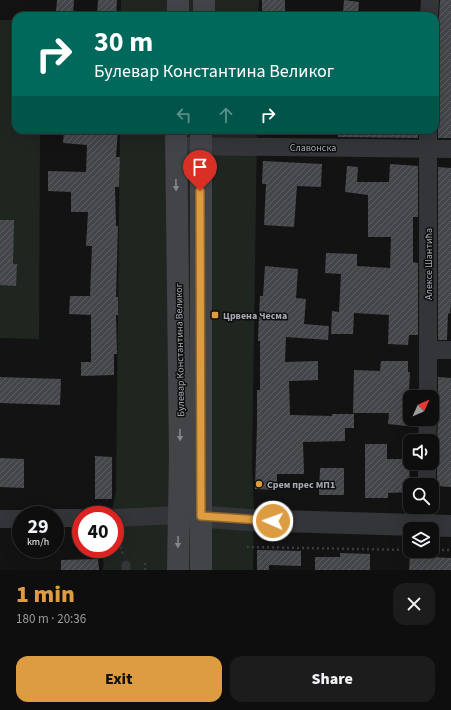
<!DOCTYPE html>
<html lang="en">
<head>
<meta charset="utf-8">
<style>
	:root { --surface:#0e0e0f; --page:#1c1c1d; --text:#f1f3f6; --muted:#9b9c9e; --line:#2e2e2f; --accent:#dd9c41 }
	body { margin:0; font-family:"Source Sans 3",sans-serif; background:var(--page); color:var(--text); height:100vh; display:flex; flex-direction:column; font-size:15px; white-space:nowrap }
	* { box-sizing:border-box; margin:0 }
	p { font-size:13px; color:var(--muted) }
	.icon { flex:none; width:22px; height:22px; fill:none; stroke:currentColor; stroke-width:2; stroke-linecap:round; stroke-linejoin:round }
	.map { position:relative; height:570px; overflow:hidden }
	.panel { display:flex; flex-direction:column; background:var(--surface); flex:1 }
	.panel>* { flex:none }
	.top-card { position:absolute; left:12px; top:12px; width:427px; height:122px; border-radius:12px; box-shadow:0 4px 16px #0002,0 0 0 1px var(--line); background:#00695c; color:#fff; overflow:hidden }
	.needle { width:26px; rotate:45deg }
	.tools { position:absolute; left:403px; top:390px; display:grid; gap:8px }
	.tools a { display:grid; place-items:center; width:36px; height:36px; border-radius:8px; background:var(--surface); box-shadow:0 4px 16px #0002,0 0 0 1px var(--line); font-size:20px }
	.speed { position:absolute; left:12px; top:506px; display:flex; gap:8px; font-size:20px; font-weight:700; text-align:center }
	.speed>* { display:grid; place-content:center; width:52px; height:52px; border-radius:50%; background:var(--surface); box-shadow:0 4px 16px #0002,0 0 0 1px var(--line); line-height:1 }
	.speed small { font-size:10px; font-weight:400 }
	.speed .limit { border:6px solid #d22; background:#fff; color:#111 }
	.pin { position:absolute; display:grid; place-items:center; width:34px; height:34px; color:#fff; margin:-41px -17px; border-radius:50% 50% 50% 0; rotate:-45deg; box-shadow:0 0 4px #0007 }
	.pin .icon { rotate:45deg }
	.me { position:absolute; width:44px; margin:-22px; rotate:272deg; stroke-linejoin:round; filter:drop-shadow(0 0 3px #0008) }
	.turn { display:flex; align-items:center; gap:14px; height:84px; padding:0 16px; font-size:18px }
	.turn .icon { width:52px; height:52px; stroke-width:2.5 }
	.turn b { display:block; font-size:28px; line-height:34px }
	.lanes { display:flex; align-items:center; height:38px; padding:0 16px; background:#0003; justify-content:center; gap:20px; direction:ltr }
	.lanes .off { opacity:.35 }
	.round { display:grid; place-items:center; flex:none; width:42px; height:42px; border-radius:12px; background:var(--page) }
	.headline { display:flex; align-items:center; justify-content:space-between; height:68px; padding:0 16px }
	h1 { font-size:24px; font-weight:800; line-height:30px; color:var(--accent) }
	.action { display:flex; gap:8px; margin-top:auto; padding:8px 16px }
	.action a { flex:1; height:46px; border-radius:12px; background:var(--accent); color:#111; font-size:16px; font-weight:800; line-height:46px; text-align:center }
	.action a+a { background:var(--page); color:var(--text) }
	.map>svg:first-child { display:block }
	.green { fill:#1f2620 }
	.building { fill:url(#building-hatch) }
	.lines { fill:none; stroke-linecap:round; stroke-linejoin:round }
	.path { stroke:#3a3c3f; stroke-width:2.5; stroke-dasharray:2 3; stroke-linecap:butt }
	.service { stroke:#343539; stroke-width:9 }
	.minor { stroke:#343539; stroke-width:18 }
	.tertiary { stroke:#343539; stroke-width:22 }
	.secondary { stroke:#424448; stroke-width:22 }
	.oneway { fill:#83878e }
	.route-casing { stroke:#90652a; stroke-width:10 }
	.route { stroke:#dd9c41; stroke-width:7 }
	.poi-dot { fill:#dd9c41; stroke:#0e0e0f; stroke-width:1.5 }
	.labels { text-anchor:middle; stroke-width:3; stroke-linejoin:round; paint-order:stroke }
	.street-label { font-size:10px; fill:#a6abb3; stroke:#0e0e0f }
	.poi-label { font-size:10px; font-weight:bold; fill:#a6abb3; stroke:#0e0e0f; text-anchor:start }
</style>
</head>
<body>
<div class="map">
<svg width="451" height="570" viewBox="0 0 451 570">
	<defs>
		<pattern id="building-hatch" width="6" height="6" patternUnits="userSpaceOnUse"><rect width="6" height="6" fill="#454649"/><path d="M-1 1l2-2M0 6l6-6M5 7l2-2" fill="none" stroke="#5d5e61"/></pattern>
	</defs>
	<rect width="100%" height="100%" fill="#131314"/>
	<g class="green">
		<polygon points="121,0 259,0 258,16 121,16"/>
		<polygon points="0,20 16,20 16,130 40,130 39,339 0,338"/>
		<polygon points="120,130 257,130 252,467 254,514 253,570 103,570 104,549 115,549 115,515 111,515 116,492"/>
	</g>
	<g class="building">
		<polygon points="57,0 74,0 73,16 60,16 60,12 56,12"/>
		<polygon points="98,0 117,0 116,16 97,16"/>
		<rect x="262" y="0" width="23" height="16"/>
		<polygon points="344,0 359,2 358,15 343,13"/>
		<polygon points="440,0 451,0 451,138 438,138 438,130 435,123 435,89 436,89 435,29 439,17"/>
		<polygon points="64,130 118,130 116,157 120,157 119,187 115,187 116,226 118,226 116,297 118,297 118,315 116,315 117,354 114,354 114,375 81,376 81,362 91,362 91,315 69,314 70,296 90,296 92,246 86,246 88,212 71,212 71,192 48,191 48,171 86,172 87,145 63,143"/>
		<polygon points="339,130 418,130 418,138 338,137"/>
		<polygon points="263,161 322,164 321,187 297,186 294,227 264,225 266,184 262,184"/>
		<polygon points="390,164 418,166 418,217 413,217 413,262 418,263 418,335 409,335 408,345 388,344 389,315 354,313 353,334 331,334 332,311 339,312 341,274 325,273 326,253 357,254 357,266 390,268 391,237 368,237 368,195 345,192 347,166 358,167 357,182 389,182"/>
		<polygon points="438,167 451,168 451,303 450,314 448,313 447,340 438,340"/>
		<polygon points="0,220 14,220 13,264 17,264 16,286 0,285"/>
		<polygon points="265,266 298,269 296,298 306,299 304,324 329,326 328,340 286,337 285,362 318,361 318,380 289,381 290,415 332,416 332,414 354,414 354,428 345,428 345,441 303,442 304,474 277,474 277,490 255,489 257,425 257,390 260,390 260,341 258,341 259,316 260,296 263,296"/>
		<polygon points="381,361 408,361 408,372 410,372 407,426 388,424 389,413 353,413 354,370 380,371"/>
		<polygon points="0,377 61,379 60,405 0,403"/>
		<polygon points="438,377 451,378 451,487 437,486 437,463 436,457 432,454 432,450 436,446 437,441 438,419 437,414 432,410 432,406 437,403 438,397"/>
		<polygon points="365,444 387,444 387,459 409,459 410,492 388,493 388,498 365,498"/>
		<polygon points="95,456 112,457 112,499 95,499"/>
		<polygon points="0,458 24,459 24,488 0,487"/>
		<polygon points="320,468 344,468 344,495 319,495"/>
		<polygon points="257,550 301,551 301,566 269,565 269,570 257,570"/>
		<polygon points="340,553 370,554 370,570 315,570 315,557 340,557"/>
		<polygon points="410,555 430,555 430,557 451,558 451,570 409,570"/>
		<polygon points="98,559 99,570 61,570 61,560"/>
	</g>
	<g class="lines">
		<g class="path">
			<polyline points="119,532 119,540 123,555"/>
			<polyline points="247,547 410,550"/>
			<polyline points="432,550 451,550"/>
			<polyline points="145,570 145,561"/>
		</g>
		<polyline class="service" points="126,570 126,565"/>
		<g class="minor">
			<polyline points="429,16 430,0"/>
			<polyline points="428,130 428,397"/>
			<polyline points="175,146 451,149"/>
			<polyline points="429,350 451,350"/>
			<polyline points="427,441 428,419"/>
			<polyline points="427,485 427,463"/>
			<polyline points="55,518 81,518"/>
			<polyline points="115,518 179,515"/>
			<polyline points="0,519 21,519"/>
			<polyline points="426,526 426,507"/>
		</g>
		<polyline class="tertiary" points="183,515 247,520 451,526"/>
		<g class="secondary">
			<polyline points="178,16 178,0"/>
			<polyline points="204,16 204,0"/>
			<polyline points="176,130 180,455 178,570"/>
			<polyline points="201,570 201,130"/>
		</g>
	</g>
	<defs><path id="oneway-solid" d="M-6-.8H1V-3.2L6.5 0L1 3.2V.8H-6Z"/></defs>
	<g class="oneway">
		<use href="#oneway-solid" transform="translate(176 185) rotate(89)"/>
		<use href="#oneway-solid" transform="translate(180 435) rotate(89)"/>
		<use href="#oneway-solid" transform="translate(178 542) rotate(91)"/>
	</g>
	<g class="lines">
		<g class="route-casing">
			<polyline id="route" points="200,191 201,516 273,521"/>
		</g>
		<use href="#route" class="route"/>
	</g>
	<g class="poi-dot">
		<rect x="211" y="311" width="8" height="8" rx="2"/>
		<circle cx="259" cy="484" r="4"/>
	</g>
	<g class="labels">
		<g class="street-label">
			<text x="313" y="151">Славонска</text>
			<text transform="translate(428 264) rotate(-90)" y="4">Алексе Шантића</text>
			<text transform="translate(179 350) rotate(-91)" y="4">Булевар Константина Великог</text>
		</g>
		<g class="poi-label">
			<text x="223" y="319">Црвена Чесма</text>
			<text x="267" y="488">Срем прес МП1</text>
		</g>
	</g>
</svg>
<div class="tools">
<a><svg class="needle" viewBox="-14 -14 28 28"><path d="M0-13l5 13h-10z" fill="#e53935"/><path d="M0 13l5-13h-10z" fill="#9b9c9e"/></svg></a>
<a><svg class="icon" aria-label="sound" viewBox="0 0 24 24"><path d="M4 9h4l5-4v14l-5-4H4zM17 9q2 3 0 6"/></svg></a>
<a><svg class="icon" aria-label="search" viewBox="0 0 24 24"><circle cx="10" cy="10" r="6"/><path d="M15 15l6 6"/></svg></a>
<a><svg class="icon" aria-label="layers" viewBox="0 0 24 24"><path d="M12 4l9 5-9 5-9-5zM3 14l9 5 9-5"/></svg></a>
</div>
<div class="speed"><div>29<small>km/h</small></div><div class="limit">40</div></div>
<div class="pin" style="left:200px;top:191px;background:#d93025"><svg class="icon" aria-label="arrive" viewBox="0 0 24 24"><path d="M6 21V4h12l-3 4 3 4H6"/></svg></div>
<svg class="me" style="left:273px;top:521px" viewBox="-20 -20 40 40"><circle r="17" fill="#dd9c41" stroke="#fff" stroke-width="3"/><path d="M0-11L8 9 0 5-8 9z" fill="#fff"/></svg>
<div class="top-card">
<div class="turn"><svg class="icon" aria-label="right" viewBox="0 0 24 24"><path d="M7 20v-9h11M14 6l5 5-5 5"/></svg><div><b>30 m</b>Булевар Константина Великог</div></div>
<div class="lanes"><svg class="icon off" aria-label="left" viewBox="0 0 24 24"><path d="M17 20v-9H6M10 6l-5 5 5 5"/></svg><svg class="icon off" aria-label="ahead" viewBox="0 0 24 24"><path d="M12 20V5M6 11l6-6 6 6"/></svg><svg class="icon" aria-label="right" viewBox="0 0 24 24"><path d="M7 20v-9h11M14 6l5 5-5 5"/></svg></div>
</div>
</div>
<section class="panel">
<div class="headline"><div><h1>1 min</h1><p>180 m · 20:36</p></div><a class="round"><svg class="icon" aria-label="close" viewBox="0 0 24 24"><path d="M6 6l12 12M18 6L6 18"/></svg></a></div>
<div class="action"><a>Exit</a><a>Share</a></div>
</section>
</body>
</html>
